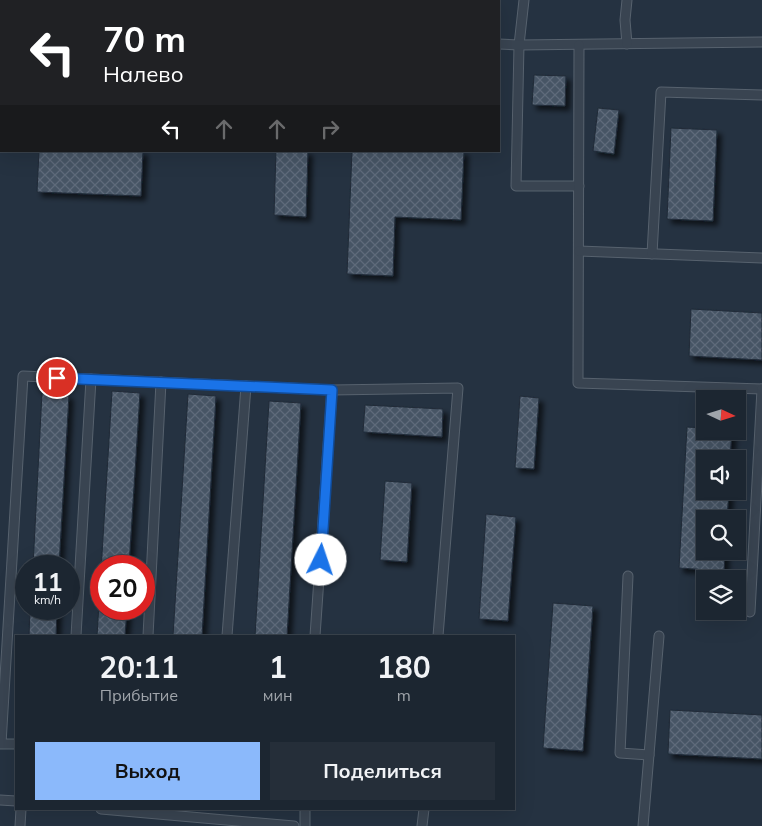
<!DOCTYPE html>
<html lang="ru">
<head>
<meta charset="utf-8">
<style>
	:root { --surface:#1c2631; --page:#252e39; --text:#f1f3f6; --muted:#a0a5ab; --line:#3a434d; --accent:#8bb9fb }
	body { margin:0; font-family:Mulish,sans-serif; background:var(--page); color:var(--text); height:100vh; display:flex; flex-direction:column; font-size:19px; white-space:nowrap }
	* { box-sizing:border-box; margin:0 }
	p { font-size:16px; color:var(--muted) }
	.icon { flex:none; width:28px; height:28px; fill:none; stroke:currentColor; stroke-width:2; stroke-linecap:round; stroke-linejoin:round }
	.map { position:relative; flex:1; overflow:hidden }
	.side { position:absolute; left:15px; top:635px; width:500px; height:175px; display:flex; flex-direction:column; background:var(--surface); border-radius:0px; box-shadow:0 5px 20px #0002,0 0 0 1px var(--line) }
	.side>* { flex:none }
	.top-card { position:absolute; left:0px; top:0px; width:500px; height:152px; box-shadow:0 5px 20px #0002,0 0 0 1px var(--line); background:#202124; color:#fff; overflow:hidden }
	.needle { width:32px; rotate:94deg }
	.controls { position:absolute; left:696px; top:390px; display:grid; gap:10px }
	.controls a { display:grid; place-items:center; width:50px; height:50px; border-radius:0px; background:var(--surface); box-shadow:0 5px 20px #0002,0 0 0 1px var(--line); font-size:25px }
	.speed { position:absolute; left:15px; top:555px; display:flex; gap:10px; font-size:25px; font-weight:700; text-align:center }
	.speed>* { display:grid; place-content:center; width:65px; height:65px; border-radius:50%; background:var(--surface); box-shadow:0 5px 20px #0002,0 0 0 1px var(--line); line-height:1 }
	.speed small { font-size:12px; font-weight:400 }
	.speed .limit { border:8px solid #d22; background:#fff; color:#111 }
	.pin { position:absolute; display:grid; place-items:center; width:42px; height:42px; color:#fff; margin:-21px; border:2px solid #fff; border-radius:50%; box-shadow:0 1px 5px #0007 }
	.me { position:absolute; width:55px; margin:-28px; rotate:4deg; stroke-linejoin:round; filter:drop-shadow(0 0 4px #0008) }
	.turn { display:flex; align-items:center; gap:18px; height:105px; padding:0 20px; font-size:22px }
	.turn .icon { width:65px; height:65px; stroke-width:2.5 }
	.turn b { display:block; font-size:35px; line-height:42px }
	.lanes { display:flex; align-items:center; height:48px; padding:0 20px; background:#0003; justify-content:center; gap:25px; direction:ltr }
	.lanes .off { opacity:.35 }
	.eta { display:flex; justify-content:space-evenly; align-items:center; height:85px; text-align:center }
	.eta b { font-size:30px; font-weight:700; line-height:35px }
	.button { display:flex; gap:10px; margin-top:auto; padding:10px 20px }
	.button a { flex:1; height:58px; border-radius:0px; background:var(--accent); color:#111; font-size:20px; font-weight:700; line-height:58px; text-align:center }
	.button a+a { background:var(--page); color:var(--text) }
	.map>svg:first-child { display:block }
	.building { fill:url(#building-cross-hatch); stroke:#202b38; filter:url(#shadow) }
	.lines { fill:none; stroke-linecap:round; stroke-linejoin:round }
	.service-casing { stroke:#57626e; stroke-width:11 }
	.service { stroke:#394451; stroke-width:9 }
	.route-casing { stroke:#114b97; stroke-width:12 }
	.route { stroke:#1a73e8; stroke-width:9 }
</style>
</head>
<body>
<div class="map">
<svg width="762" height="826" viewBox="0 0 762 826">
	<defs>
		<pattern id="building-cross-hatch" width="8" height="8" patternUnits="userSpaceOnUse" patternTransform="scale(1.25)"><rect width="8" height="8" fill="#465465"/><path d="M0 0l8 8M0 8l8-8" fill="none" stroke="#5e6b7a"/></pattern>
		<filter id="shadow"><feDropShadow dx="4.5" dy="4.5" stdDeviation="2.5" flood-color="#0009"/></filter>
	</defs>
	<rect width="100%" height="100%" fill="#253241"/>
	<g class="building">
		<polygon points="400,0 464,0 464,1 416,1"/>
		<polygon points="534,75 566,76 565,106 532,105"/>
		<polygon points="598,108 619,110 614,154 593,151"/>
		<polygon points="671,128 717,130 713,221 667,219"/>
		<polygon points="39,151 143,151 141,196 37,192"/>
		<polygon points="276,151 308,151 306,217 274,215"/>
		<polygon points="352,151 464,151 461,220 395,217 393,276 347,274"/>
		<polygon points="691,309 762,313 762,360 689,356"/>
		<polygon points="112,391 140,393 129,566 101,566 101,609 127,609 125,636 97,636"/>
		<polygon points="42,393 69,395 59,566 33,566"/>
		<polygon points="188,394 216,396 202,636 173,636"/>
		<polygon points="520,396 539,398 534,469 515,468"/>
		<polygon points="269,401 301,403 287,636 255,636"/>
		<polygon points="365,405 443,409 442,437 363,432"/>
		<polygon points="687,427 705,428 705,431 732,431 730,459 705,459 705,491 729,491 727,519 705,519 705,551 725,551 724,571 679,568"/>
		<polygon points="385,481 412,483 407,562 380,560"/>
		<polygon points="486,514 516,517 508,621 479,619"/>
		<polygon points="553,603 593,606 583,751 543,748"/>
		<polygon points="30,609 57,609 56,636 29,636"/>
		<polygon points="670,710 762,715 762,759 668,754"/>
	</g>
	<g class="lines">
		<g class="service-casing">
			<g id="service">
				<polyline points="524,0 519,45 516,186 579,186"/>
				<polyline points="0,15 1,16"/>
				<polyline points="499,44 519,45 762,42"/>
				<polyline points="627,44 625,20 627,0"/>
				<polyline points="579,45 578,383 762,389"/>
				<polyline points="579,251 762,258"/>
				<polyline points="652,254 661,92 762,95"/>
				<polyline points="628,576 620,753 649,755"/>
				<polyline points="750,612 762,389"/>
				<polyline points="76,636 91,379"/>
				<polyline points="148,636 161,382"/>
				<polyline points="227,636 246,386"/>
				<polyline points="315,636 332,390"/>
				<polyline points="16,744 1,744 23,376 332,390 458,388 438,636"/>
				<polyline points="0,800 16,801"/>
				<polyline points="101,809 294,826"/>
				<polyline points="305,809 305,826"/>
				<polyline points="20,826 21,809"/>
				<polyline points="422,826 424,809"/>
				<polyline points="643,826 659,636"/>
			</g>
		</g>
		<use href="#service" class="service"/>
	</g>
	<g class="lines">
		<g class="route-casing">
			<polyline id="route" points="57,378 332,390 321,560"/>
		</g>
		<use href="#route" class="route"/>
	</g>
</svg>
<div class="controls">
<a><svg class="needle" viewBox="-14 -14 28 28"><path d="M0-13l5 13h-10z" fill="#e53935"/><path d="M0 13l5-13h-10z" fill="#a0a5ab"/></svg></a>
<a><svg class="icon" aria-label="sound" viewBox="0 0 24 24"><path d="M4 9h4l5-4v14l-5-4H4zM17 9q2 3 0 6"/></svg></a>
<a><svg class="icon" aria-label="search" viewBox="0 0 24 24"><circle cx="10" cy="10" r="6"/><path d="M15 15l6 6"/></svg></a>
<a><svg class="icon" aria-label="layers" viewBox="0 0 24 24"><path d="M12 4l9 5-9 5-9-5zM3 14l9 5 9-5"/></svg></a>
</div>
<div class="speed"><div>11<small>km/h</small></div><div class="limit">20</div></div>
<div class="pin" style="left:57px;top:378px;background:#d93025"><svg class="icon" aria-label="arrive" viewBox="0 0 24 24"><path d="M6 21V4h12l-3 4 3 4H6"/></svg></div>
<svg class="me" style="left:321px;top:560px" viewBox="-20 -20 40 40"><circle r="19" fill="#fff"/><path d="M0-13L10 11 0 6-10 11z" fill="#1a73e8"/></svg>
<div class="top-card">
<div class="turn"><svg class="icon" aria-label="left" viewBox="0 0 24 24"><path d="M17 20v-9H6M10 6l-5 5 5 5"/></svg><div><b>70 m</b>Налево</div></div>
<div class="lanes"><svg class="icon" aria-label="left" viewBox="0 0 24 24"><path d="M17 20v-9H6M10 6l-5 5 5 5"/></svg><svg class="icon off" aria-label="ahead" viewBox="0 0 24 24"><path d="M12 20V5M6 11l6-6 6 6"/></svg><svg class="icon off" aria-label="ahead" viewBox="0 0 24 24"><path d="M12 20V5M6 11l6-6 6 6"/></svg><svg class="icon off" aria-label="right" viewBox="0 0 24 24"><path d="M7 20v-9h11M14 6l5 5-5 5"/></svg></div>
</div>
<section class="side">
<div class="eta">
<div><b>20:11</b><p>Прибытие</p></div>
<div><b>1</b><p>мин</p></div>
<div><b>180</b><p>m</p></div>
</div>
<div class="button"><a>Выход</a><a>Поделиться</a></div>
</section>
</div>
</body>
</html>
